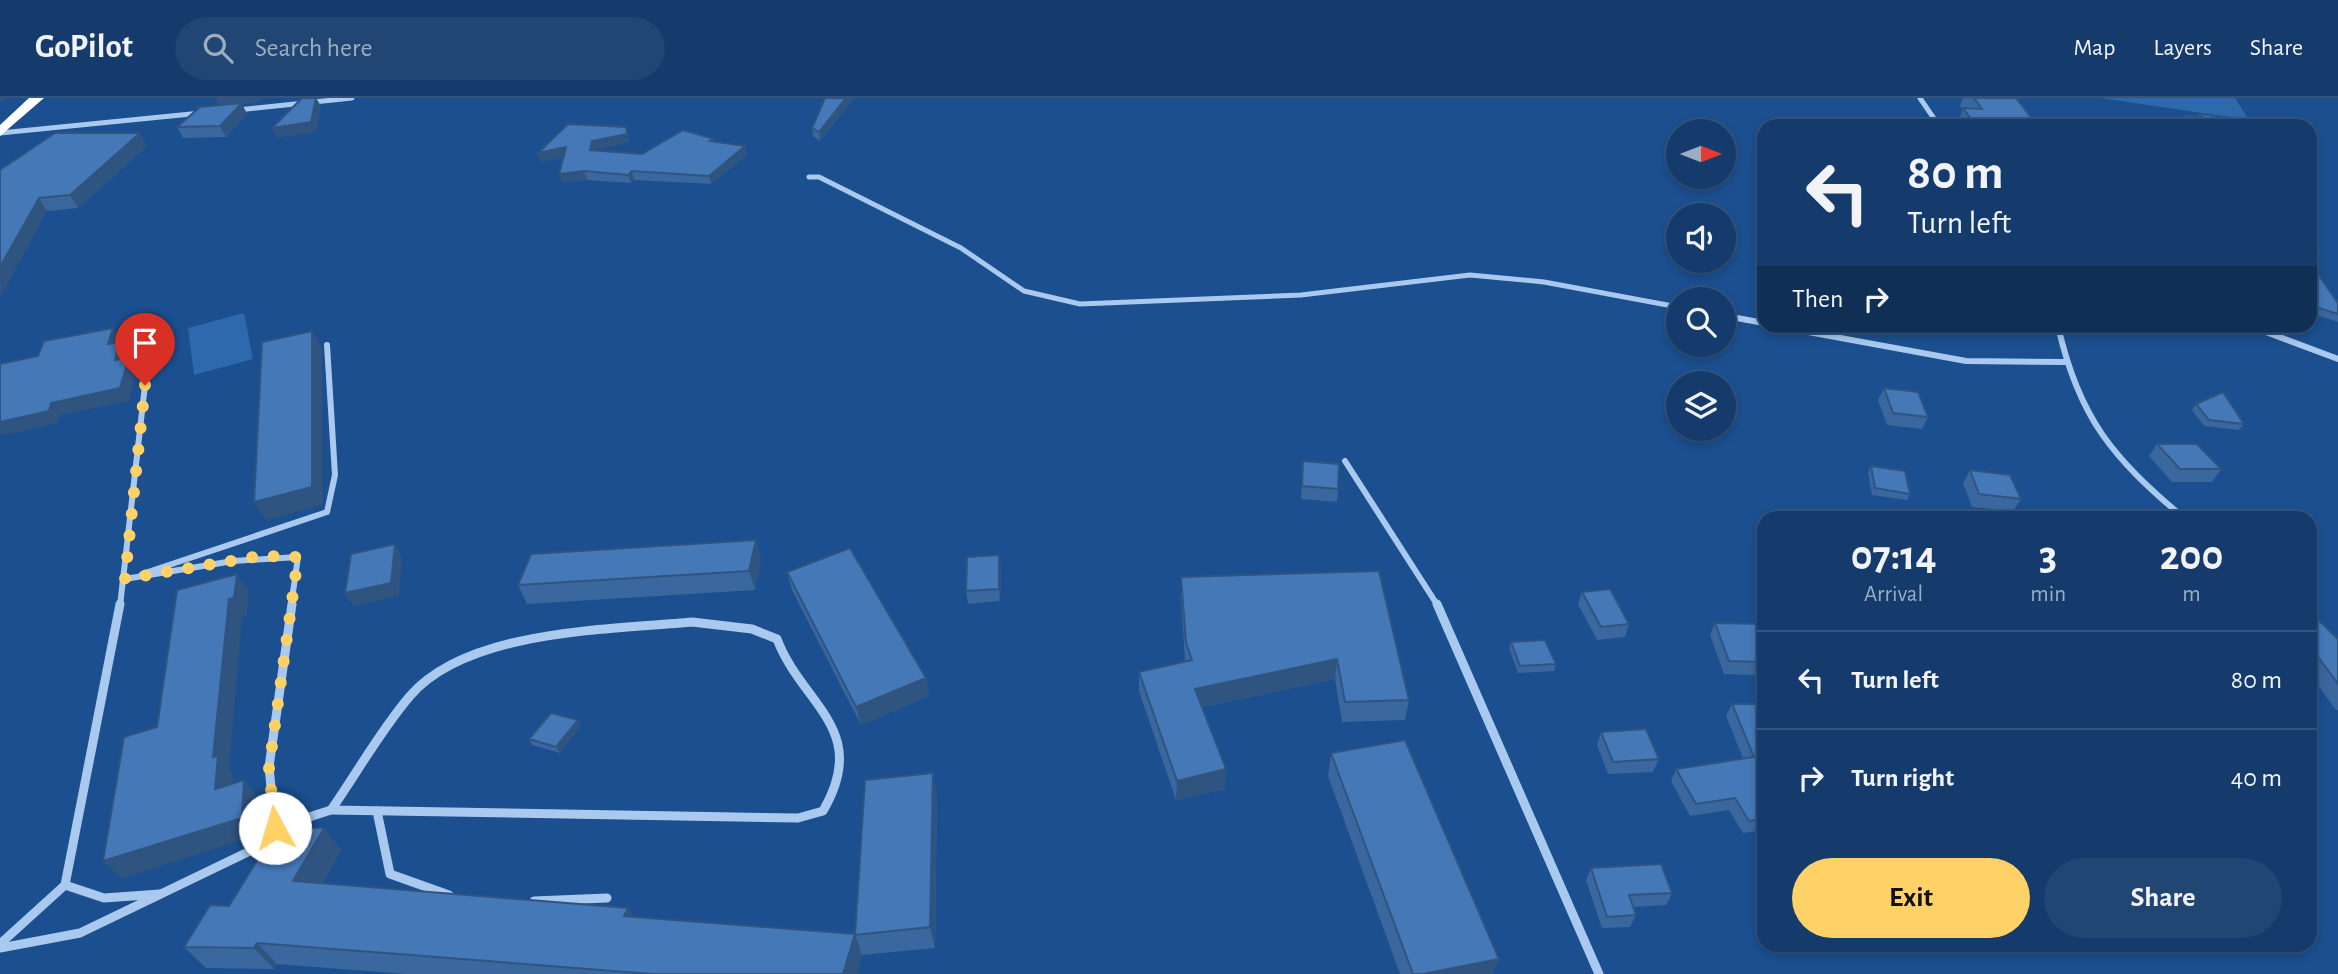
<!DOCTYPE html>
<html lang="en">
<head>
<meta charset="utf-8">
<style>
	:root { --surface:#143b6b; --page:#214673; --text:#f1f3f6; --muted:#9dadc1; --line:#33557e; --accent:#ffd166 }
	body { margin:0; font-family:"Alegreya Sans",sans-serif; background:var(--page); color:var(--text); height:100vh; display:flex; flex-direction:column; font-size:26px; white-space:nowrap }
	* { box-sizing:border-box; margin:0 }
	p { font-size:23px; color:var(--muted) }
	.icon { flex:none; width:38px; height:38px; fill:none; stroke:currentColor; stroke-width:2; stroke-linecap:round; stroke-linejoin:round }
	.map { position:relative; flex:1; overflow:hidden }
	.drawer { position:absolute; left:1757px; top:413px; width:560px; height:441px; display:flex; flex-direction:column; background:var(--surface); border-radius:21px; box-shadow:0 4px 10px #0003,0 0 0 2px var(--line) }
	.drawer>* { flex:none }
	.guide { position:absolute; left:1757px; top:21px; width:560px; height:214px; border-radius:21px; box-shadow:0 4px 10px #0003,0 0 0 2px var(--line); background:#143b6b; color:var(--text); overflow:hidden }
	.needle { width:46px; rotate:90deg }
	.fabs { position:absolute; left:1666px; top:21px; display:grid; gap:14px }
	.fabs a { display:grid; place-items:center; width:70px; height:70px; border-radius:50%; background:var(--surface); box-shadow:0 4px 10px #0003,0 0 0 2px var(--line); font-size:35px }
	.pin { position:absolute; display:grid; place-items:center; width:60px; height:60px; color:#fff; margin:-72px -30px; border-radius:50% 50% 50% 0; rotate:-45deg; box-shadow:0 0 7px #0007 }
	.pin .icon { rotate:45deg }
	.me { position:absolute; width:77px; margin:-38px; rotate:354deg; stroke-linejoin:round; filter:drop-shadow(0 0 5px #0008) }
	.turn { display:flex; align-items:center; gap:24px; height:147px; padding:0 35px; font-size:32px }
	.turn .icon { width:91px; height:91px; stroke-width:2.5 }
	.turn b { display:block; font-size:49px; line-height:60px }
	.then { display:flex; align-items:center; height:66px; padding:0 35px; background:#0003; gap:14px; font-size:26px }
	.eta { display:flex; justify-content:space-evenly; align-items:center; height:119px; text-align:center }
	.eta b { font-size:42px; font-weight:700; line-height:49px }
	.button { display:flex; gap:14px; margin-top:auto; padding:14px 35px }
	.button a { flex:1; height:80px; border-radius:42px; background:var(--accent); color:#111; font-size:28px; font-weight:700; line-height:80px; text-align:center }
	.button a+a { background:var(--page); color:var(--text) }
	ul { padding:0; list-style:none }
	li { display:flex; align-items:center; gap:21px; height:98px; padding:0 35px; border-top:2px solid var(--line) }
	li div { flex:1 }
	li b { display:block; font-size:26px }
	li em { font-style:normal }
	header { display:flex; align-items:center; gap:42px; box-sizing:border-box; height:98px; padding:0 35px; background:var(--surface); border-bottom:2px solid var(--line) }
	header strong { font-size:33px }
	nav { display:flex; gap:38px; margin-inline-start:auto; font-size:24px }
	.search { width:490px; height:63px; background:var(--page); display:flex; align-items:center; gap:18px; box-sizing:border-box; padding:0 24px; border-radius:38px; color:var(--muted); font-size:26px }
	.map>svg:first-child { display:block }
	.green { fill:#2e69ad }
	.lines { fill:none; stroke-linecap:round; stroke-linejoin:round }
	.street-far2 { stroke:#a9c9ee; stroke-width:5 }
	.street-far1 { stroke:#a9c9ee; stroke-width:6 }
	.street { stroke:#a9c9ee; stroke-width:9 }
	.highway { fill:#fff; fill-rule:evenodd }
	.wall { fill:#3a679d }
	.shaded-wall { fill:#305480 }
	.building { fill:#4478b7; stroke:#305480; stroke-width:2 }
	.route { stroke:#ffd166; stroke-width:12; stroke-dasharray:0 21.6 }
</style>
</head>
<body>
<header>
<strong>GoPilot</strong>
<div class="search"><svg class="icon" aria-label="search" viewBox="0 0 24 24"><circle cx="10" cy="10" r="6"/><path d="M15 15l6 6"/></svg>Search here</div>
<nav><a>Map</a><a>Layers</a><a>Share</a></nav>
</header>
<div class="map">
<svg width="2338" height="876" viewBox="0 0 2338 876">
	<rect width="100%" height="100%" fill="#1b4f8f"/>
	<g class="green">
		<polygon points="2101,0 2235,0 2249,22"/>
		<polygon points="244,215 253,261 194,277 188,230"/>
	</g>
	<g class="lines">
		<g class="street-far2">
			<polyline points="1920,0 1939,28"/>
			<polyline points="238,12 352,0"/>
			<polyline points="0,35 201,15"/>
			<polyline points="809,79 819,79 961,150 1024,193 1080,206 1301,197 1470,177 1544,184 1678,209"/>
			<polyline points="1724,218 1747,222"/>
		</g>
		<g class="street-far1">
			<polyline points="1737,220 1764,225"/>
			<polyline points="1775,228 1966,263 2065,264"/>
			<path d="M2058 228C2079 321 2113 360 2184 420"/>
			<polyline points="2250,228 2338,261"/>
			<polyline points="1345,363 1438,508"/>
			<polyline points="142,476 327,414 335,377 327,247"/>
			<polyline points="125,481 233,463 298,459 291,508"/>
			<polyline points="120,508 145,287"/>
		</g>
		<g class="street">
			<polyline points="1437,506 1599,876"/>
			<path d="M692 524 752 531 777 541C802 607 871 631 823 713L798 720 331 712C357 675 380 633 410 598 468 531 610 532 692 524Z"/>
			<polyline points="377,713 390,776 449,797"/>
			<polyline points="275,730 331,712"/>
			<polyline points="65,787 104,800 160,796"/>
			<polyline points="534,803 607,800"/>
			<polyline points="0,846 65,787 120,506"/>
			<polyline points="0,850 80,835 250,753 275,730 269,669 292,506"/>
		</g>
		<polygon class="highway" points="29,0 44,0 0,38 0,27"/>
	</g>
	<g class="wall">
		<polygon points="825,0 854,0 820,43 813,38 812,30"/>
		<polygon points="1963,0 1974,0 2034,23 2111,28 1955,28 1963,12 1960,8"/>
		<polygon points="216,3 258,4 242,6 247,16 226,39 183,40 177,29 219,7"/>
		<polygon points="2200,16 2259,28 2179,28 2186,17 2198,18"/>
		<polygon points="626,29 629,44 595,52 595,53 642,56 715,43 745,48 747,57 711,86 634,82 631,85 587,82 562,84 564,59 541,64 538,55"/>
		<polygon points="147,48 78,110 47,113 0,72"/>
		<polygon points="2310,140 2319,152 2310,165"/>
		<polygon points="2315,172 2338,205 2338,224 2310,215 2310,179"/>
		<polygon points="1884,290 1928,319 1922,331 1887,327 1878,302"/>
		<polygon points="2196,306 2244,326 2239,332 2204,328 2192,312"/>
		<polygon points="2157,346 2221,371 2212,384 2172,384 2149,358"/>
		<polygon points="1303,363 1338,391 1337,404 1301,401"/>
		<polygon points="1871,368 1910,396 1907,402 1872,397 1868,374"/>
		<polygon points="1970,372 2021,401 2013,413 1972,409 1963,385"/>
		<polygon points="756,442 761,461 755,492 527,506 518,487"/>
		<polygon points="999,457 1001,470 1000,503 968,506 966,493"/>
		<polygon points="1379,473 1409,602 1405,622 1342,624 1335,581 1202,609 1225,691 1176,702 1139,593 1139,574 1185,564 1181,498 1181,479"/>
		<polygon points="787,474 926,580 929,598 861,627 792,492"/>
		<polygon points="1582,494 1629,526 1625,539 1597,542 1578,506"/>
		<polygon points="2310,514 2338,541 2338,612 2336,612 2310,576"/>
		<polygon points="1715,525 1764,526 1764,571 1758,571 1755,577 1724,576 1710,537"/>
		<polygon points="1511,544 1556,566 1554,573 1518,575 1509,550"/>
		<polygon points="1732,606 1764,606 1764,732 1743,735 1729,712 1690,718 1671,683 1676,671 1743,660 1726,618"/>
		<polygon points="581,628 560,655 532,647 529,641"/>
		<polygon points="1601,634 1659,661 1653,674 1608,676 1597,647"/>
		<polygon points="1331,655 1499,861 1493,876 1400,876 1328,678"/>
		<polygon points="937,697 935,850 862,857 857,876 405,876 277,866 274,871 206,870 184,849 229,808 324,730 341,752 322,786 633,819 855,836"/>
		<polygon points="1591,770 1672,795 1666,807 1633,809 1636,817 1630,829 1602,830 1586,782"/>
	</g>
	<g class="shaded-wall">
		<polygon points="0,0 5,0 0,6"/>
		<polygon points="243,0 261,0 258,4 242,6 247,16 226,39 220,28 219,8 216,3"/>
		<polygon points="316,0 321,8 316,34 277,40 272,30"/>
		<polygon points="846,0 854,0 820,43 819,34"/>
		<polygon points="626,29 629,44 595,52 593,61 590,52 592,43"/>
		<polygon points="140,35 147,48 78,110 70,97"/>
		<polygon points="745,48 747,57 711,86 709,78"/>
		<polygon points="566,49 569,58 541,64 538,55"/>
		<polygon points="584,73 587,82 562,84 559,76"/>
		<polygon points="632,73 634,82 631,85 628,77"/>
		<polygon points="39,100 47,113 0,200 0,169"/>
		<polygon points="113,230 121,242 116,258 108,246"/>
		<polygon points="312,233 322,250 323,407 266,422 254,404"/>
		<polygon points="120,244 128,256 123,274 115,262"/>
		<polygon points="129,259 137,271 129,303 60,317 58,325 0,338 0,324 51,305"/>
		<polygon points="756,442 761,461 755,492 749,473"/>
		<polygon points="395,446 402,459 399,498 353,508 345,495"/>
		<polygon points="999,457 1001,470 1000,503 999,491"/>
		<polygon points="237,476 249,494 247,518 242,519 229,671 233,676 230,709 215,691 213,659 229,501"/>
		<polygon points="1337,561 1335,581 1195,610 1195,591"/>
		<polygon points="926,580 929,598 861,627 856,609"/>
		<polygon points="578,622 581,628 560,655 556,649"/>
		<polygon points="1226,671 1225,691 1176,702 1177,683"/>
		<polygon points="933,675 937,697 935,850 930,829"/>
		<polygon points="244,682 259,700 257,737 121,781 103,763"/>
		<polygon points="324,730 341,752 311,805 293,783"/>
		<polygon points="628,810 640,831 624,818"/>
		<polygon points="855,836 862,857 857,876 843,876"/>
		<polygon points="257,845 277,866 274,871 254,850"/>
		<polygon points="1499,861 1493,876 1423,876"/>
	</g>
	<g class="building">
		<polygon points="219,0 243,0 216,3"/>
		<polygon points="302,0 316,0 311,24 272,30"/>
		<polygon points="825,0 846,0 819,34 812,30"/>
		<polygon points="1974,0 2016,0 2034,23 2111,28 1976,28 1963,10 1982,11"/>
		<polygon points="242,5 220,28 177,29 200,9"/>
		<polygon points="2200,16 2254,23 2259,28 2198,28 2186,17 2203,19"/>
		<polygon points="568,26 626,29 627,36 592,43 590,52 642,56 683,32 714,41 710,43 745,48 709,78 632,73 628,77 584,73 559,76 566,49 538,55"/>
		<polygon points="55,35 140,35 70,97 39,100 0,169 0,72"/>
		<polygon points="2310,140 2319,152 2310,151"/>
		<polygon points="2315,172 2338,205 2338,216 2310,207 2310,182"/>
		<polygon points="113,230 108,246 120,244 115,262 129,259 120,290 51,305 49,313 0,324 0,266 38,258 44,243"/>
		<polygon points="312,233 312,389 254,404 262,244"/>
		<polygon points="1884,290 1918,294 1928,319 1893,315"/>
		<polygon points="2223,294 2244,326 2209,322 2196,306"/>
		<polygon points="2157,346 2197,346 2221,371 2180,371"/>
		<polygon points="1303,363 1339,366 1338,391 1302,388"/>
		<polygon points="1871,368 1905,373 1910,396 1875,390"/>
		<polygon points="1970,372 2010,377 2021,401 1979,396"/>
		<polygon points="756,442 749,473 518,487 531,456"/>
		<polygon points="395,446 391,485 345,495 351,456"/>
		<polygon points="850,450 926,580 856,609 787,474"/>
		<polygon points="999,457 999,491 966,493 967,459"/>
		<polygon points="1379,473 1409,602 1345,604 1337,561 1195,591 1226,671 1177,683 1139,574 1192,562 1186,545 1181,479"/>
		<polygon points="237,476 234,500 229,501 213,659 218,658 215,691 244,682 242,720 103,763 124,639 157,629 177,492"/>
		<polygon points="1610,491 1629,526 1601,529 1582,494"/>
		<polygon points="2310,514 2338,541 2338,586 2310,548"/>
		<polygon points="1715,525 1764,526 1764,558 1758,558 1761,564 1729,563"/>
		<polygon points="1545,542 1556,566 1520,568 1511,544"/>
		<polygon points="1732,606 1764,606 1764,721 1749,723 1735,700 1696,706 1676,671 1754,659"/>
		<polygon points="551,615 578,622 556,649 529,641"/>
		<polygon points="1646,631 1659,661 1613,664 1601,634"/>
		<polygon points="1405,642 1499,861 1423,876 1413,876 1331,655"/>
		<polygon points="933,675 930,829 855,837 865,682"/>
		<polygon points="278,729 324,730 293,783 628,810 624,818 855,836 843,876 652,876 257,845 254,850 184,849 210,807 229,808"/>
		<polygon points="1661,766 1672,795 1629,797 1636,817 1607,819 1591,770"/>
	</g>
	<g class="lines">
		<polyline class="route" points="145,287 125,481 260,458 298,459 269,670 275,730"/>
	</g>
</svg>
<div class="fabs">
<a><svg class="needle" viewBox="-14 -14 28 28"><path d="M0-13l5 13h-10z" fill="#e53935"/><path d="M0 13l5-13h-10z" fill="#9dadc1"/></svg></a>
<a><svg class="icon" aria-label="sound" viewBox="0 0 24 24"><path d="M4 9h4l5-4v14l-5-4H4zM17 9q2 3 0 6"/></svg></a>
<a><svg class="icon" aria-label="search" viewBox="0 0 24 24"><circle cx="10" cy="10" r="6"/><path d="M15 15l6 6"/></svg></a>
<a><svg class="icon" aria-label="layers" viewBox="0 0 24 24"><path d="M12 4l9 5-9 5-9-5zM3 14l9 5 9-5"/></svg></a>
</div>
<div class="pin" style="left:145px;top:287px;background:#d93025"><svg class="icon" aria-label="arrive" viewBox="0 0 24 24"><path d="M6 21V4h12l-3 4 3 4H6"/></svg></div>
<svg class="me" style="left:275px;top:730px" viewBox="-20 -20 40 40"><circle r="19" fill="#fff"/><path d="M0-13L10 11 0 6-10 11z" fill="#ffd166"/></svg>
<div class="guide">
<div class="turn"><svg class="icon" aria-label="left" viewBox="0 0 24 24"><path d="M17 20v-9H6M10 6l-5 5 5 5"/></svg><div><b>80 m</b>Turn left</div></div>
<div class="then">Then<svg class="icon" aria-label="right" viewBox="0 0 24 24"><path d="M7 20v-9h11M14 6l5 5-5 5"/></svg></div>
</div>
<section class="drawer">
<div class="eta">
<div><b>07:14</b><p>Arrival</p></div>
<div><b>3</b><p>min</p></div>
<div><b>200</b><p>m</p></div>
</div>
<ul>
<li><svg class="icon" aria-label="left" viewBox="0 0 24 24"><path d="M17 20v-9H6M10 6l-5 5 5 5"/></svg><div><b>Turn left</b></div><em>80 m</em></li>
<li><svg class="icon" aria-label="right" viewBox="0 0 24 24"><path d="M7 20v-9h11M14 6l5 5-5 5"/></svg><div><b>Turn right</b></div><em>40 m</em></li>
</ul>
<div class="button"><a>Exit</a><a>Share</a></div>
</section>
</div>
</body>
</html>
